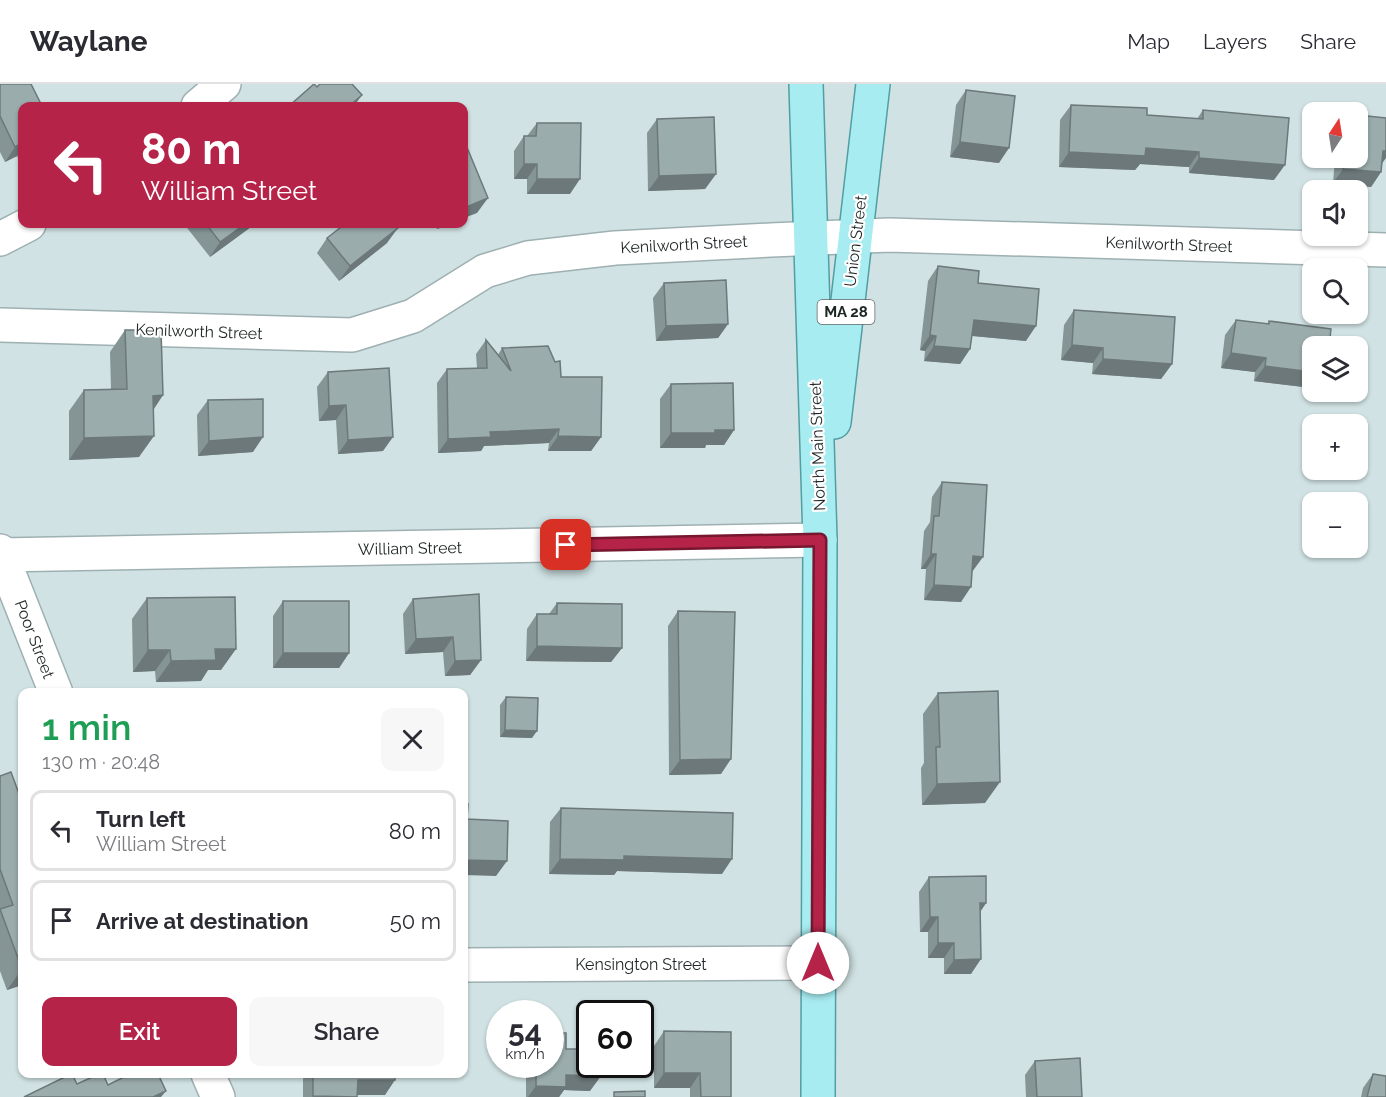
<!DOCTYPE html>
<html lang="en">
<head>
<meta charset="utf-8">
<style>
	:root { --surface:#fff; --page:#f7f7f7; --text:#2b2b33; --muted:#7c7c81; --line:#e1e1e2; --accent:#b52348 }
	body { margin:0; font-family:Raleway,sans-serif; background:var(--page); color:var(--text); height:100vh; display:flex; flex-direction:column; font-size:22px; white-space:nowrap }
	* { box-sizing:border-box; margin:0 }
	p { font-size:20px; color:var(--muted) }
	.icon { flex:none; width:33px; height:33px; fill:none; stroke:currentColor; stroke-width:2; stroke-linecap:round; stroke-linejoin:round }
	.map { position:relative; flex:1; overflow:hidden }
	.drawer { position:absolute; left:18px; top:604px; width:450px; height:390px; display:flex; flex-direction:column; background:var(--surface); border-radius:12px; box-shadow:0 2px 4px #0004 }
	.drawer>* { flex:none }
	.banner { position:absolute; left:18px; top:18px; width:450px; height:126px; border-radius:12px; box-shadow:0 2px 4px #0004; background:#b52348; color:#fff; overflow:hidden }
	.needle { width:39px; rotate:12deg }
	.controls { position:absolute; left:1302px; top:18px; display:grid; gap:12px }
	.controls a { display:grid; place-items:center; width:66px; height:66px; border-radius:12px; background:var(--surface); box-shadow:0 2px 4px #0004; font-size:30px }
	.speed { position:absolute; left:486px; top:916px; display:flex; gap:12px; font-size:30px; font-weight:700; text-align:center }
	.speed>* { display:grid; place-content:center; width:78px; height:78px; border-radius:50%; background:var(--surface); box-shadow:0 2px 4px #0004; line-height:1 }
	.speed small { font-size:15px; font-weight:400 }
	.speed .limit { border:3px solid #111; border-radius:9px; background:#fff; color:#111 }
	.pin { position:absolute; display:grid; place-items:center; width:51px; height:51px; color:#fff; margin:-26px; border-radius:12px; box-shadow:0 3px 9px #0006 }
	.me { position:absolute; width:66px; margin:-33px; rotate:0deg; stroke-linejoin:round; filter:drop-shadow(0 0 4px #0008) }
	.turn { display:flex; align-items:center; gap:21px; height:126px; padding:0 24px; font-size:27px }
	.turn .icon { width:78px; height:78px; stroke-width:2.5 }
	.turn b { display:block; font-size:42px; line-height:51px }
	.round { display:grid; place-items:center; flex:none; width:63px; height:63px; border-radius:12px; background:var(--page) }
	.headline { display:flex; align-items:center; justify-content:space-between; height:102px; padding:0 24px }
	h1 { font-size:36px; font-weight:600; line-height:45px; color:#1e9e55 }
	.action { display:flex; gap:12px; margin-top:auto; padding:12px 24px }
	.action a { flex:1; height:69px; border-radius:12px; background:var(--accent); color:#fff; font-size:24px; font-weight:600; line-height:69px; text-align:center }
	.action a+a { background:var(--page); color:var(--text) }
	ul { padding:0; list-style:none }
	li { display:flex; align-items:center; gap:18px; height:81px; margin:0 12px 9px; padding:0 12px; border:3px solid var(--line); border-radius:12px }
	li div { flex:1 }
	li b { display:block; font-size:22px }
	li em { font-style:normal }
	header { display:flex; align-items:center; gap:36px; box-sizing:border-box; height:84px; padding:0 30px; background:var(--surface); border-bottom:2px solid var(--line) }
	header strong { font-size:28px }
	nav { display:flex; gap:33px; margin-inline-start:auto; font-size:21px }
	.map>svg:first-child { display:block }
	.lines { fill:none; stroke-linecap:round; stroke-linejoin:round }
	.minor-casing { stroke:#9eb0b1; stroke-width:36 }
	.primary-casing { stroke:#519fa3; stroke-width:36 }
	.minor { stroke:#fff; stroke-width:33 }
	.primary { stroke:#a7ecf1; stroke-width:33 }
	.wall { fill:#859495 }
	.shaded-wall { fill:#6c7879 }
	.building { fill:#9bacad; stroke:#6c7879; stroke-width:1.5 }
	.route-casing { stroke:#76172f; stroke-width:15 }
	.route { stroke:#b52348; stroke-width:10 }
	.labels { text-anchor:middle; stroke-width:4.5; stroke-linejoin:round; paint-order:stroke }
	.shield { fill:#fff; stroke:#626767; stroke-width:1.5 }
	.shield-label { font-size:15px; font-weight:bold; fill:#1f2626 }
	.street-label { font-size:16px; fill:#1f2626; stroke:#fff }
</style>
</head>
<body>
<header>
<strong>Waylane</strong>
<nav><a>Map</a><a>Layers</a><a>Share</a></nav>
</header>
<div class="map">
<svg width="1386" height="1013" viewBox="0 0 1386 1013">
	<rect width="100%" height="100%" fill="#d0e2e3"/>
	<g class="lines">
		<g class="minor-casing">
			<g id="minor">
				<polyline points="198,22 224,0"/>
				<polyline points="0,155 29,140"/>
				<polyline points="0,241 352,251 413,232 485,187 528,174 615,164 771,156 889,151 1386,166"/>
				<polyline points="0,467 56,609"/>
				<polyline points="0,471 820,456"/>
				<polyline points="464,881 818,879"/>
				<polyline points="208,990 218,1013"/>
			</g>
		</g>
		<g class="primary-casing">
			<g id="primary">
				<polyline points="806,0 820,456 818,1013"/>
				<polyline points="834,338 873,0"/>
			</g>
		</g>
		<use href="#minor" class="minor"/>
		<use href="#primary" class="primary"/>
	</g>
	<g class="wall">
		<polygon points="0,0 22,22 22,74 19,76 17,72 5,78 0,68"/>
		<polygon points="966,6 999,79 950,73 956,21"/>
		<polygon points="1071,21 1147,31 1197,35 1203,26 1274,96 1189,89 1189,83 1140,80 1135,86 1059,83 1060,36"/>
		<polygon points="657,35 716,90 705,105 648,107 647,49"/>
		<polygon points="537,39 570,110 527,110 527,95 514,95 514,67 524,52 527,52"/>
		<polygon points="1335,74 1358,74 1382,80 1381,88 1371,103 1333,99"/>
		<polygon points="184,140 255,140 210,173"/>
		<polygon points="435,140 451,140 437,145"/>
		<polygon points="327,154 387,159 339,197 317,169"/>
		<polygon points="938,182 978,199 1026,257 972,252 970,265 960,280 924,277 925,267 920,266 928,197"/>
		<polygon points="664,199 728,240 718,254 656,257 653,214"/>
		<polygon points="1074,226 1172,280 1161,295 1092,290 1093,279 1061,276 1064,241"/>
		<polygon points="1236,236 1267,240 1269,237 1312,262 1312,304 1254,297 1255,288 1221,284 1225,251"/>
		<polygon points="125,246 163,311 154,325 139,373 69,376 69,327 84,306 111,305 110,268"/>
		<polygon points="486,256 498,271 502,264 561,293 601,353 591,367 548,367 549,359 484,362 481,367 438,369 437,299 447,285 477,284 476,270"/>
		<polygon points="328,288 383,367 338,370 336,336 319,337 317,303"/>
		<polygon points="671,300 734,346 724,361 706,361 705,364 660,364 660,315"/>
		<polygon points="208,316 253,368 198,372 197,331"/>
		<polygon points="942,398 972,488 961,518 924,516 926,485 921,485 924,447 930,438 932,413"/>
		<polygon points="147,514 221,586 208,586 201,597 156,598 155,587 133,588 132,535"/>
		<polygon points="413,515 481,576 470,591 445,592 443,568 405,570 403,530"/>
		<polygon points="283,517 349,569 339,584 273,584 273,532"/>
		<polygon points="557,519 622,564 611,578 526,577 527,545 537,530 549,530"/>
		<polygon points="678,527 721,690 669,691 668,542"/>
		<polygon points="938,609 985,719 922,721 921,684 924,679 923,630"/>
		<polygon points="506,613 532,654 500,653 500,621"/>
		<polygon points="0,691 22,718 22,901 7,906 0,887"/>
		<polygon points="561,724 722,790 617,787 614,791 549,790 550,738"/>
		<polygon points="929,793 986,819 980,828 971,890 944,890 944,874 928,874 928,848 920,848 919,808"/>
		<polygon points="664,947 731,1013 690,1013 690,1004 654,1004 654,962"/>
		<polygon points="566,965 590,1007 564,1006 559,1013 526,1013 526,981 550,981"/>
		<polygon points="1035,977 1082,1013 1026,1013 1025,991"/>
		<polygon points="306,990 395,990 385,1011 357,1011 357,1013 303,1013 303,995"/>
		<polygon points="1373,990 1386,1013 1361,1013 1363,1004"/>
	</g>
	<g class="shaded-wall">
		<polygon points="362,11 354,22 349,22"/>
		<polygon points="960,58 1009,64 999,79 950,73"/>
		<polygon points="22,59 22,63 17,72 5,78 15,63"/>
		<polygon points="1146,64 1199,68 1189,83 1140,80 1135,86 1059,83 1069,68"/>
		<polygon points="1383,67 1386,67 1386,74 1380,82"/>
		<polygon points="1199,74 1285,81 1274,96 1189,89"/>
		<polygon points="524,80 537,80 527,95 514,95"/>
		<polygon points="1343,85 1381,88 1371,103 1333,99"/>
		<polygon points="716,90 705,105 648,107 659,92"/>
		<polygon points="537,95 580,95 570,110 527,110"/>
		<polygon points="488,114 477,129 464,134 464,124"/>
		<polygon points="245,140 255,140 210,173 220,158"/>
		<polygon points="441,140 451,140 437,145"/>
		<polygon points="398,144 387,159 339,197 350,182"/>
		<polygon points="974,236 1036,242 1026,257 963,251"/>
		<polygon points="728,240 718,254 656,257 666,242"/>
		<polygon points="930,251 936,252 925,267 920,266"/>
		<polygon points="1072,261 1103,264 1093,279 1061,276"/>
		<polygon points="934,262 970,265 960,280 924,277"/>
		<polygon points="1231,269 1266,274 1255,288 1221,284"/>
		<polygon points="1103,275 1172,280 1161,295 1092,290"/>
		<polygon points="1265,282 1312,288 1312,304 1254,297"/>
		<polygon points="163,311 148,333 153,312"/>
		<polygon points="346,321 336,336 319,337 329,322"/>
		<polygon points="559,345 549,359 484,362 481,367 438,369 448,355 490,348"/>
		<polygon points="715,346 734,346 724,361 706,361 705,364 660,364 671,349"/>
		<polygon points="154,352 139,373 69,376 84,354"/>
		<polygon points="558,352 601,353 591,367 548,367"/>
		<polygon points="263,353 253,368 198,372 209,357"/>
		<polygon points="393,353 383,367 338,370 348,356"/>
		<polygon points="931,470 936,470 926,485 921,485"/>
		<polygon points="973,472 983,473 972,488"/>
		<polygon points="934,501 971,503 961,518 924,516"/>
		<polygon points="453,553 443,568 405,570 416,555"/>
		<polygon points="537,562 622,564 611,578 526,577"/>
		<polygon points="215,565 236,565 221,586 208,586 201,597 156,598 171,577"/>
		<polygon points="148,566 170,566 155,587 133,588"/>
		<polygon points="283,569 349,569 339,584 273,584"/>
		<polygon points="481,576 470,591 445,592 455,577"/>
		<polygon points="505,646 537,647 532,654 500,653"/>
		<polygon points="731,675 721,690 669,691 680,676"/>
		<polygon points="1000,698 985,719 922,721 937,700"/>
		<polygon points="624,772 732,775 722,790 617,787 614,791 549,790 560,775"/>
		<polygon points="464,776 507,777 496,792 464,791"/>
		<polygon points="980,819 986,819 976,834"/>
		<polygon points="930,833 938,833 928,848 920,848"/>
		<polygon points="938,859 954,859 944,874 928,874"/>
		<polygon points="981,875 971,890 944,890 954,876"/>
		<polygon points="22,885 22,901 7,906"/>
		<polygon points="664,989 700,989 690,1004 654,1004"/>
		<polygon points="566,991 601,992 590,1007 564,1006 559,1013 528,1013 536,1002"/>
		<polygon points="358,996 395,996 385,1011 347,1011"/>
		<polygon points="166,1007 161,1013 153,1013"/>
	</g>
	<g class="building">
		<polygon points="0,0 31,0 42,22 22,22 22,59 15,63 0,32"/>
		<polygon points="314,0 317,3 320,0 352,0 362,11 349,22 289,22"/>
		<polygon points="966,6 1015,12 1009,64 960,58"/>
		<polygon points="1071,21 1147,24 1147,31 1203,35 1203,26 1289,34 1285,81 1199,74 1199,68 1146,64 1145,72 1069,68"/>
		<polygon points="1358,31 1386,34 1386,67 1383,67 1381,88 1343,85 1344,74 1358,74"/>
		<polygon points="714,33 716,90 659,92 657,35"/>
		<polygon points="537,39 581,39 580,95 537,95 537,80 524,80 524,52 536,52"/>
		<polygon points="466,61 488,114 464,124 464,62"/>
		<polygon points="206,140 245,140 220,158"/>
		<polygon points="345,140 394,140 398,144 350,182 327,154"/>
		<polygon points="938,182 979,187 978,199 1039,205 1036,242 974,236 970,265 934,262 936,252 930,251"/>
		<polygon points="726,196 728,240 666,242 664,199"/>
		<polygon points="1074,226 1175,233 1172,280 1103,275 1103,264 1072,261"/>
		<polygon points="1236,236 1269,240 1269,237 1331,245 1329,262 1312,262 1312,288 1265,282 1266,274 1231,269"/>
		<polygon points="125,246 161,246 163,311 153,312 154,352 84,354 84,306 127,305"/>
		<polygon points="486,256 511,287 502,264 548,262 555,278 560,277 561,293 602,293 601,353 558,352 559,345 490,348 491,353 448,355 447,285 487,284"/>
		<polygon points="389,284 393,353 348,356 346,321 329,322 328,288"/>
		<polygon points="733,299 734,346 715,346 715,349 671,349 671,300"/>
		<polygon points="263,315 263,353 209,357 208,316"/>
		<polygon points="942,398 987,401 983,473 973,472 971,503 934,501 936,470 931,470 934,432 939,432"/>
		<polygon points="479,510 481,576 455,577 453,553 416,555 413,515"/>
		<polygon points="235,513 236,565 215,565 216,576 171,577 170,566 148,566 147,514"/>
		<rect x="283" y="517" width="66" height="52"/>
		<polygon points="557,519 622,520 622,564 537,562 537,530 557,530"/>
		<polygon points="678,527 735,528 731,675 680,676"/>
		<polygon points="998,607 1000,698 937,700 936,663 940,663 938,609"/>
		<polygon points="506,613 538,614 537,647 505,646"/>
		<polygon points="11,688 22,718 22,885 0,825 13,821 0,785 0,691 0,692"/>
		<polygon points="464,720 468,720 467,735 508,737 507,777 464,776"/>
		<polygon points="561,724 733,729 732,775 624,772 624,776 560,775"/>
		<polygon points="986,792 986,819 980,819 981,875 954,876 954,859 938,859 938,833 930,833 929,793"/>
		<polygon points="664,947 731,948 731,1013 701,1013 700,989 664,989"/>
		<polygon points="550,949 566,949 566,965 590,965 590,981 601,981 601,992 566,991 566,1003 536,1002 536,981 550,981"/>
		<polygon points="1080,974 1082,1013 1037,1013 1035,977"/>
		<polygon points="71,990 72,990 77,1000 99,990 103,990 108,1001 130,990 158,990 166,1007 153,1013 24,1013"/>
		<polygon points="313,990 395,990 395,996 358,996 357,1013 313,1012"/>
		<polygon points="1373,990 1386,992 1386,1013 1367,1013"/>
		<polygon points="645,1007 645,1013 614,1013 614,1008"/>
	</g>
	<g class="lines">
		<g class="route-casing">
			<polyline id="route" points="566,461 820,456 818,879"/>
		</g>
		<use href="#route" class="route"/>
	</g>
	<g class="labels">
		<rect class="shield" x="817.5" y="216" width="57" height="24" rx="4.5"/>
		<g class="shield-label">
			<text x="846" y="233">MA 28</text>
		</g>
		<g class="street-label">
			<text transform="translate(855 157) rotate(-83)" y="6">Union Street</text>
			<text transform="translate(684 160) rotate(-3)" y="6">Kenilworth Street</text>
			<text transform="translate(1169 160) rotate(2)" y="6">Kenilworth Street</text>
			<text transform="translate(199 247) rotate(2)" y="6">Kenilworth Street</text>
			<text transform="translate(817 362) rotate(-92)" y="6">North Main Street</text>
			<text transform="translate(410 464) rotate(-1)" y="6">William Street</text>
			<text transform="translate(35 555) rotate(69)" y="6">Poor Street</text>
			<text x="641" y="886">Kensington Street</text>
		</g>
	</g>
</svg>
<div class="controls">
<a><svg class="needle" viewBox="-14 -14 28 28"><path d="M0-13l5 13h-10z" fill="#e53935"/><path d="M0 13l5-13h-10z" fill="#7c7c81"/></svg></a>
<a><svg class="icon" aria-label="sound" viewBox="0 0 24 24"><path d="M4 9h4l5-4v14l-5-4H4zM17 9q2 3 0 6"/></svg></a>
<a><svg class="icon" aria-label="search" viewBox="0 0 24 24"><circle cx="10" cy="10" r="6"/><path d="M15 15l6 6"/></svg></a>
<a><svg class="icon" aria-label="layers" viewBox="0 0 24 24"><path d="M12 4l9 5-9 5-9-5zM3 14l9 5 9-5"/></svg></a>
<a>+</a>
<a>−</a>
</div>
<div class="speed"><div>54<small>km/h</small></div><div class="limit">60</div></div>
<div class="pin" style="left:566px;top:461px;background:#d93025"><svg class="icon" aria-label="arrive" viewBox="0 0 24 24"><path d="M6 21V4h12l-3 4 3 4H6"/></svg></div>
<svg class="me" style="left:818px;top:879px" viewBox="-20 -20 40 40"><circle r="19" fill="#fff"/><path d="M0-13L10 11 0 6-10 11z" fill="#b52348"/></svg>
<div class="banner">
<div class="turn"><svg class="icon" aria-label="left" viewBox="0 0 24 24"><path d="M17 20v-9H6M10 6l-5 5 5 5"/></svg><div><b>80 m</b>William Street</div></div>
</div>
<section class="drawer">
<div class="headline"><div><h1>1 min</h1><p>130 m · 20:48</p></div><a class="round"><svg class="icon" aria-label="close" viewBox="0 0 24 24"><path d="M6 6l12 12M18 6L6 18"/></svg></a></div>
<ul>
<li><svg class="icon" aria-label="left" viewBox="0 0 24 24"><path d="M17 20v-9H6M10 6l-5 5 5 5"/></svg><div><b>Turn left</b><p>William Street</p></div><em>80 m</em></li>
<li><svg class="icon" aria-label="arrive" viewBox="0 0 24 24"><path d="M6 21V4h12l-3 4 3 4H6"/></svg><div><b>Arrive at destination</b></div><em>50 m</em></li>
</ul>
<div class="action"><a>Exit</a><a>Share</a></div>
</section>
</div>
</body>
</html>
